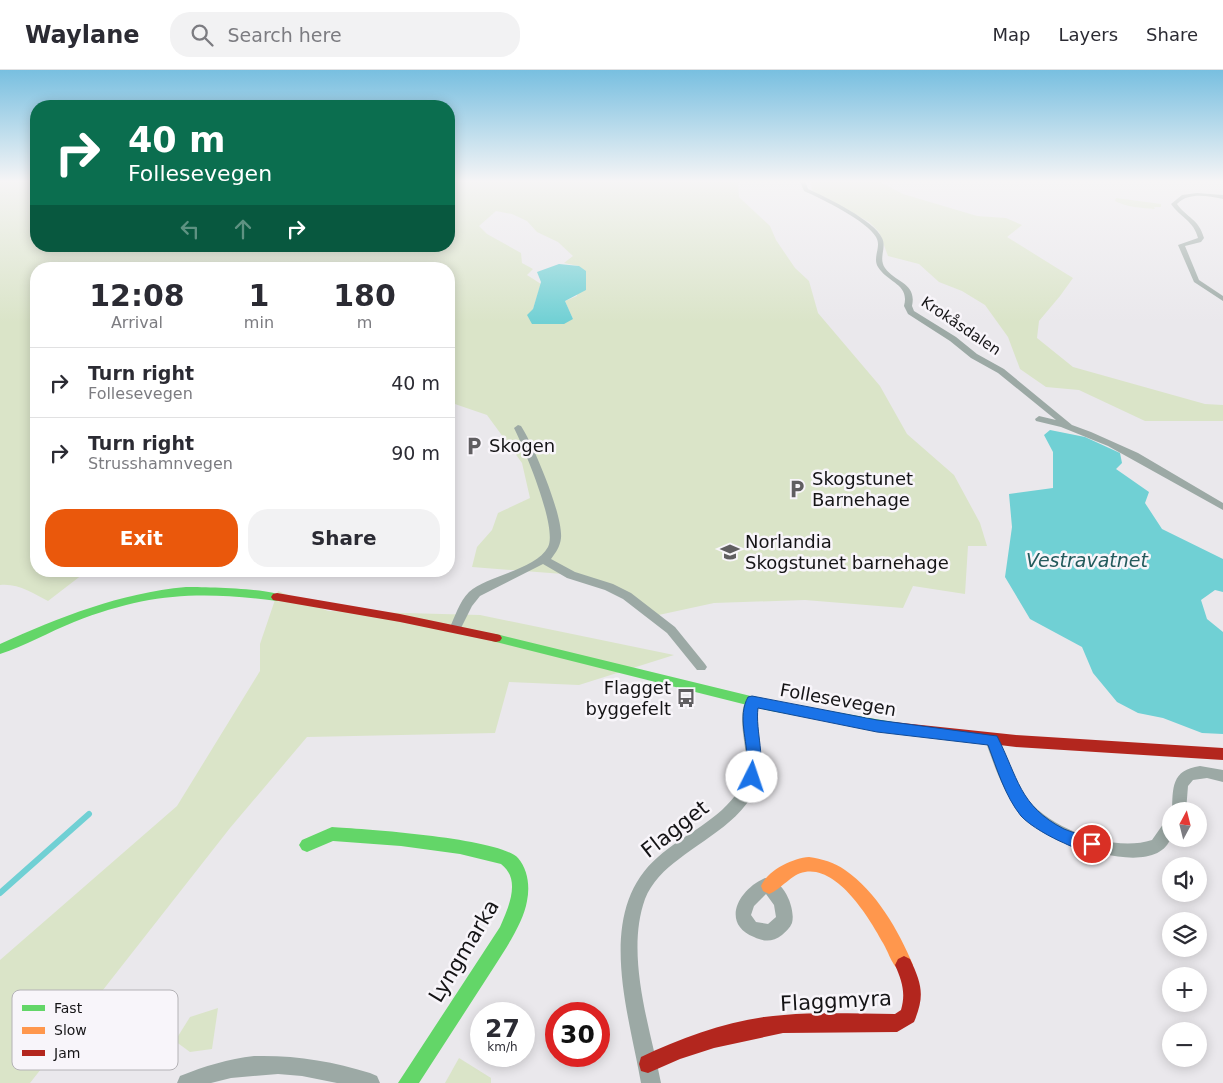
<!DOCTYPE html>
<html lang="en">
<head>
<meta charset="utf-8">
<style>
	:root { --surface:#fff; --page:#f2f2f3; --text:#2b2b33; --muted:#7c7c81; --line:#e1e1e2; --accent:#ea580c }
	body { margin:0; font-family:"DejaVu Sans",sans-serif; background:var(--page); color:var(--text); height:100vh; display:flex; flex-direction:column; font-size:19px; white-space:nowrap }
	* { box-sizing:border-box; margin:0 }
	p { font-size:16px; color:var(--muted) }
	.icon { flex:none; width:28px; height:28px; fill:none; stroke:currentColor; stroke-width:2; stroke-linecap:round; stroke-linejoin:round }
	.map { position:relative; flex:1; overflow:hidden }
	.side { position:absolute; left:30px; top:192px; width:425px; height:315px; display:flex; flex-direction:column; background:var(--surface); border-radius:20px; box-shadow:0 2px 12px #0003 }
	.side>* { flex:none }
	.top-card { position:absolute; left:30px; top:30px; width:425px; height:152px; border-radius:20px; box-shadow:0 2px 12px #0003; background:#0b6e4f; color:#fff; overflow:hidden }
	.needle { width:32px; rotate:7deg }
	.fabs { position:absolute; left:1162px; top:732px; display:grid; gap:10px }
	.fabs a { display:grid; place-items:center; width:45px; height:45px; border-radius:50%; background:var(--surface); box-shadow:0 2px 12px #0003; font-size:25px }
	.speed { position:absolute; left:470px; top:932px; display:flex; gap:10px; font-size:25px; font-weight:700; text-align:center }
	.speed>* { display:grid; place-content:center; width:65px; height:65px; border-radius:50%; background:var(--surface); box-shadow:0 2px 12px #0003; line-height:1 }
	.speed small { font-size:12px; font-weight:400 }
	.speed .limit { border:8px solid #d22; background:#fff; color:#111 }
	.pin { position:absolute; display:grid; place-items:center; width:42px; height:42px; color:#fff; margin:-21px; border:2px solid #fff; border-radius:50%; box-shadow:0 1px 5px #0007 }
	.me { position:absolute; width:55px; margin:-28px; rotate:4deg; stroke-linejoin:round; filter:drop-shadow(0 0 4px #0008) }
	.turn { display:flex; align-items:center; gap:18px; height:105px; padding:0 15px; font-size:22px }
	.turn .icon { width:65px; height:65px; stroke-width:2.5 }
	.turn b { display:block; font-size:35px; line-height:42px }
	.lanes { display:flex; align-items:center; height:48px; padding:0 15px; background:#0003; justify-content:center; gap:25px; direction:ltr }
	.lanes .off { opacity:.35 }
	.eta { display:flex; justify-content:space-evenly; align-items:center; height:85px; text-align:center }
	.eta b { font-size:30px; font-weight:600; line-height:35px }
	.action { display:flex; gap:10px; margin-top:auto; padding:10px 15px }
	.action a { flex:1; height:58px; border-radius:20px; background:var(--accent); color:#fff; font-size:20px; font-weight:600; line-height:58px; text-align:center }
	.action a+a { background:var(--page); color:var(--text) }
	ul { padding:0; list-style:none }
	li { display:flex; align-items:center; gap:15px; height:70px; padding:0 15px; border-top:1px solid var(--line) }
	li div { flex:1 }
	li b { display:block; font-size:19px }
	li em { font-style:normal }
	header { display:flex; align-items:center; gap:30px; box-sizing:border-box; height:70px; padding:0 25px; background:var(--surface); border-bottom:1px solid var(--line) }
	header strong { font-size:24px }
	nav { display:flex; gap:28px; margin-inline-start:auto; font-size:18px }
	.search { width:350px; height:45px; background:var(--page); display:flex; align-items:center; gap:12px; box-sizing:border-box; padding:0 18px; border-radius:20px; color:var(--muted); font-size:19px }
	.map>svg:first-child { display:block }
	.green { fill:#dae4c8; fill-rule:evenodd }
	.water { fill:#70d0d4 }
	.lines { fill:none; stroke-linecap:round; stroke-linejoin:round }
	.stream { stroke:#70d0d4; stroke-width:6 }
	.street { fill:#9ca9a5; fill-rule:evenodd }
	.fast { fill:#63d668; fill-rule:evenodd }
	.slow { fill:#ff974d; fill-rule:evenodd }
	.jam { fill:#b3261e; fill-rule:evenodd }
	.route { fill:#1a73e8; stroke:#114b97 }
	.labels { text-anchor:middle; stroke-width:5; stroke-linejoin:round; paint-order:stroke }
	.far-street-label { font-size:15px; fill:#151416; stroke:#f8f5fa }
	.poi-label { font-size:18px; fill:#151416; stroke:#f8f5fa; text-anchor:start }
	.street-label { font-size:18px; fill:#151416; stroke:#f8f5fa }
	.water-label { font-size:19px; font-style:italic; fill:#245b5d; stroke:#f8f5fa }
	.near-street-label { font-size:21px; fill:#151416; stroke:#f8f5fa }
	.key { fill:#f8f5fa; stroke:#b4b2b6; stroke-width:1 }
	.key-label { font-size:14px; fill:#151416 }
</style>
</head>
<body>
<header>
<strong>Waylane</strong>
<div class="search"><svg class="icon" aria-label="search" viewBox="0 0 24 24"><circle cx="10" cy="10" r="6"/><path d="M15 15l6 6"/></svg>Search here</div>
<nav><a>Map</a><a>Layers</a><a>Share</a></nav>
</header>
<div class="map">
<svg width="1223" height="1013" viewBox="0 0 1223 1013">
	<rect width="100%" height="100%" fill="#eae8ec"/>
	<g class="green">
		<path d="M0 111H36V176H449V111H738L739 127 770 156 776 170 795 198 809 211 818 243 880 316 907 364 954 405 980 453 987 476H968L965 524 913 516 903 538 805 530 714 533 654 546 623 525 563 504 472 497 477 477 492 460 498 443 530 428 522 393 487 345 449 332V199H36V501H87L48 531C33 523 18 513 0 515ZM496 141 512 144 527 151 537 162 558 172 573 186 564 193 579 196 577 226 565 231 573 249 533 239 541 214 527 205 533 199 522 193 521 183 487 164 479 156Z"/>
		<polygon points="811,111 878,111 903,124 977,146 1006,148 1022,155 1007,167 1073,208 1060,226 1039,251 1037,268 1073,297 1205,334 1223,335 1223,351 1145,351 1079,320 1046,317 1020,299 1008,267 985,235 962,221 939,212 919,194 888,186 879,162 869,152 812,121"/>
		<path d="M1116 128 1161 134V137H1154L1155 139C1141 138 1127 137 1115 131Z"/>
		<polygon points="278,521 328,541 480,545 674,585 579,615 509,612 495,663 307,667 230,758 30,1013 0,1013 0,890 177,736 260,601 260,574"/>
		<polygon points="218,938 212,979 190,982 175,971 190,947"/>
		<polygon points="459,988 491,1008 491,1013 445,1013"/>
	</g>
	<g class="water">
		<polygon points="559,194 579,196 586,201 586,220 565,231 573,249 564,254 532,254 527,245 533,239 541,212 537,202"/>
		<polygon points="1050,360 1085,367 1120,383 1122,393 1116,399 1149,422 1145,433 1162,459 1223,489 1223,522 1215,520 1201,530 1207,549 1223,562 1223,664 1202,663 1163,648 1138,643 1117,632 1093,603 1082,577 1030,549 1005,507 1012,457 1009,424 1053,418 1053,382 1044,365"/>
	</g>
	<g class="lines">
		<polyline class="stream" points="0,823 89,744"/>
		<g class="street">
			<path d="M800 111H805L808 119C826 127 875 151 882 168 887 178 878 188 885 198 896 213 917 213 912 236L914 241 956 267 977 284 1004 299 1072 355 1091 362 1138 383 1223 433V440L1108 376 1061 357 1036 351 1035 349 1039 346 1056 350 998 303 971 288 950 271 908 244 904 236C910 214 888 213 878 197 872 187 882 177 876 167 867 151 822 129 804 121Z"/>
			<path d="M1197 123 1223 125V129C1207 126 1189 122 1177 134 1187 148 1199 149 1204 168L1201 172 1185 176 1199 210 1223 226V231L1194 212 1178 175 1198 168C1194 151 1180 147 1171 134L1182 125Z"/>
			<path d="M518 355 521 356C534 376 563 445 561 468 560 477 556 482 551 489L575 502 613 514 631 523 675 557 705 594 707 597 705 600H697L667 563 623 529 605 520 567 508 543 494 480 526 472 536 459 562H451L449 559C455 547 459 532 469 522 488 505 536 500 548 477 558 458 524 378 514 358Z"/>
			<path d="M752 626 757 627C759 633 757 656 758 665 760 676 762 687 761 699 756 743 710 765 679 789 665 799 651 813 645 829 625 885 650 957 661 1013H641C629 943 594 842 658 787 684 764 720 750 739 720 758 691 732 656 747 627Z"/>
			<path d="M992 664 997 666C1007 686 1011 707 1024 725 1048 758 1112 783 1152 770L1166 750 1171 748C1171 753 1173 762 1171 767 1157 813 1047 771 1025 748 1004 727 995 697 985 670L987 666Z"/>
			<path d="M1200 696 1223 700V712L1207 708 1193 710 1188 716 1186 741H1172C1173 718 1171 700 1200 696Z"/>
			<path d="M765 808C783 808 796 838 792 853 790 858 786 861 782 865 773 872 764 872 754 867 720 853 739 819 765 808ZM766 824 774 835 776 847 768 854 756 852 751 845 754 836Z"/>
			<path d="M254 986C295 985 332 991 370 1003L377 1006 380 1013H337L302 1006 278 1004 231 1008 211 1013H177L180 1006C205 996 228 989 254 986Z"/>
		</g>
		<g class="fast">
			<path d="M186 517C201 517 275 518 283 527L277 531C199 521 148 523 74 552 49 562 25 576 0 584V574C60 547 120 523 186 517Z"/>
			<polygon points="496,564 771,631 893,652 898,653 900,657 898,661 893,662 771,641 492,571 490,568 492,565"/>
			<path d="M332 757C364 759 500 768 518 788 528 800 530 816 527 831 523 856 498 890 485 911 463 945 441 979 419 1013H398L500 857C508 838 522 810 501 794L460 784 401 776 333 771 307 782 302 780 299 775 302 770Z"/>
		</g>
		<path class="slow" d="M809 787C822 789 834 792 845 800 876 821 899 861 913 895L910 901 904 904C893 899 889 883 883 873 870 849 838 796 805 802 791 804 782 819 769 824L763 821 761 816C768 800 793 788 809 787Z"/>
		<g class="jam">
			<polygon points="277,523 400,544 496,564 500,565 502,568 500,571 496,572 400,552 273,530 271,527 273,524"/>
			<polygon points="893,652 1016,665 1223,678 1223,690 1016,677 893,662 888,661 886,657 888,653"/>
			<path d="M904 886 910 889C922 914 925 926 914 952L897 962 783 963 714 978 680 989 648 1003 641 1001 639 994 641 987C685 966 735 948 784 945 820 942 858 944 895 944L901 940C906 923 902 911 895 895L898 889Z"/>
		</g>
	</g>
	<linearGradient id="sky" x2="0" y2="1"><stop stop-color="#78bfe0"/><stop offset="0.44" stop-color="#f6f5f6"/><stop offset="1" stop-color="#f6f5f6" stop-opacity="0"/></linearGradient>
	<rect width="1223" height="253" fill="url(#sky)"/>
	<path class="route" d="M752 626 877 650 997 666C1018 707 1019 736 1064 759 1075 764 1086 765 1098 769L1100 774 1098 779C1087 783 1074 778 1064 773 1052 768 1030 756 1021 746 1005 726 997 699 988 675L877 662 758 638C755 661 767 691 757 712L752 713 747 712C743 705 746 699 747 692 748 671 737 647 748 627Z"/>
	<defs>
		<g id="parking-bare" transform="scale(1.5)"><path d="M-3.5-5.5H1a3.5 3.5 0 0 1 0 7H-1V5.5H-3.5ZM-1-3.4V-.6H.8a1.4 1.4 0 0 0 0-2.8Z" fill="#605e61" stroke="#f8f5fa" stroke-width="2.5" paint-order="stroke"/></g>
		<g id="school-bare" transform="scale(1.5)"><path d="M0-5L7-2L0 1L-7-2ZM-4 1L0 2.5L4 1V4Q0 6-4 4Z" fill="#605e61" stroke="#f8f5fa" stroke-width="2.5" paint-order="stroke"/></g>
		<g id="bus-bare" transform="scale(1.5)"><path d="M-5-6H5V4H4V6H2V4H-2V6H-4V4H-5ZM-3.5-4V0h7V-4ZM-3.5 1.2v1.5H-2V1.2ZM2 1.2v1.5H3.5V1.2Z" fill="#605e61" stroke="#f8f5fa" stroke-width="2.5" paint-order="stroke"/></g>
	</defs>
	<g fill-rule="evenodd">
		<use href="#parking-bare" x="474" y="376"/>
		<use href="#parking-bare" x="797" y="419"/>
		<use href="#school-bare" x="730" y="482"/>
		<use href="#bus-bare" x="686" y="628"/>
	</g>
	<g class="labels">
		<g class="far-street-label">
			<text transform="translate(961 256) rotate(34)" y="5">Krokåsdalen</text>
		</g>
		<g class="poi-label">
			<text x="489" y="382">Skogen</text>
			<text x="812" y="415">Skogstunet<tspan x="812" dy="21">Barnehage</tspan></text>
			<text x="745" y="478">Norlandia<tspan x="745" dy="21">Skogstunet barnehage</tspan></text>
			<text x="671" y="624" text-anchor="end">Flagget<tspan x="671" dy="21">byggefelt</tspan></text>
		</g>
		<g class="street-label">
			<text transform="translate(838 630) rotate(10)" y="6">Follesevegen</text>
		</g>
		<g class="water-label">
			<text x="1087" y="497">Vestravatnet</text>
		</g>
		<g class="near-street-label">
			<text transform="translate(675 759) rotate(-38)" y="7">Flagget</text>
			<text transform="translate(464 881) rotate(-59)" y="7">Lyngmarka</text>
			<text transform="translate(836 931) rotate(-3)" y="7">Flaggmyra</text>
		</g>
	</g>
	<rect x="12" y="920" width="166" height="80" rx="8" class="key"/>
	<rect x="22" y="935" width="23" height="6" fill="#63d668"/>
	<rect x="22" y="957" width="23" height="7" fill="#ff974d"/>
	<rect x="22" y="980" width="23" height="6" fill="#b3261e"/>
	<g class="key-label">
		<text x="54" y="943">Fast</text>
		<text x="54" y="965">Slow</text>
		<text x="54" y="988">Jam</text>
	</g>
</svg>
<div class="fabs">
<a><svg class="needle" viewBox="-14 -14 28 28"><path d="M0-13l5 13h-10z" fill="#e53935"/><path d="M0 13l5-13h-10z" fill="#7c7c81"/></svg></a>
<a><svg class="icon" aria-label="sound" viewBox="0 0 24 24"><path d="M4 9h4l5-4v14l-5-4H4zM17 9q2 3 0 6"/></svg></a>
<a><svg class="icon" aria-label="layers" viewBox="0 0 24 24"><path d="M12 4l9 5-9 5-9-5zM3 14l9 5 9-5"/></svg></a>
<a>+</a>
<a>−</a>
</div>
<div class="speed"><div>27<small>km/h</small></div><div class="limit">30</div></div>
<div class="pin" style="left:1092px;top:774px;background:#d93025"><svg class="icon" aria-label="arrive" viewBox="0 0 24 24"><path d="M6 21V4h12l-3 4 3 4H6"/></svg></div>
<svg class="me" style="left:752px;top:707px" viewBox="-20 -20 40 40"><circle r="19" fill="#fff"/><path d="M0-13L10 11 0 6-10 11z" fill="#1a73e8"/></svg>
<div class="top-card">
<div class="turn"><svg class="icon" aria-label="right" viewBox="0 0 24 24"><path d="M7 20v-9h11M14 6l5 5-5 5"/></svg><div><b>40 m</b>Follesevegen</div></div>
<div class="lanes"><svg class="icon off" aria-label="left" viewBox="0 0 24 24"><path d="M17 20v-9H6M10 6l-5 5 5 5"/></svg><svg class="icon off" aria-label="ahead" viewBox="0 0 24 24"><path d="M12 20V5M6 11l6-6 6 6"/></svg><svg class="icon" aria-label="right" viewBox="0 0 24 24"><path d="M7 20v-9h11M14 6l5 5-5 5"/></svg></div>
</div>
<section class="side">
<div class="eta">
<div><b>12:08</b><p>Arrival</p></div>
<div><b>1</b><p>min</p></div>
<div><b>180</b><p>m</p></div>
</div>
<ul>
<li><svg class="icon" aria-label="right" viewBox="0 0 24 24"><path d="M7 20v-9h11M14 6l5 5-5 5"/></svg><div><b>Turn right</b><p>Follesevegen</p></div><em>40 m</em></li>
<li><svg class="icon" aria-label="right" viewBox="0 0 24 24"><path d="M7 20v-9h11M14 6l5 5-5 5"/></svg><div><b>Turn right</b><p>Strusshamnvegen</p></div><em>90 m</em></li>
</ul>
<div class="action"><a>Exit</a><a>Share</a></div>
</section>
</div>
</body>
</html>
